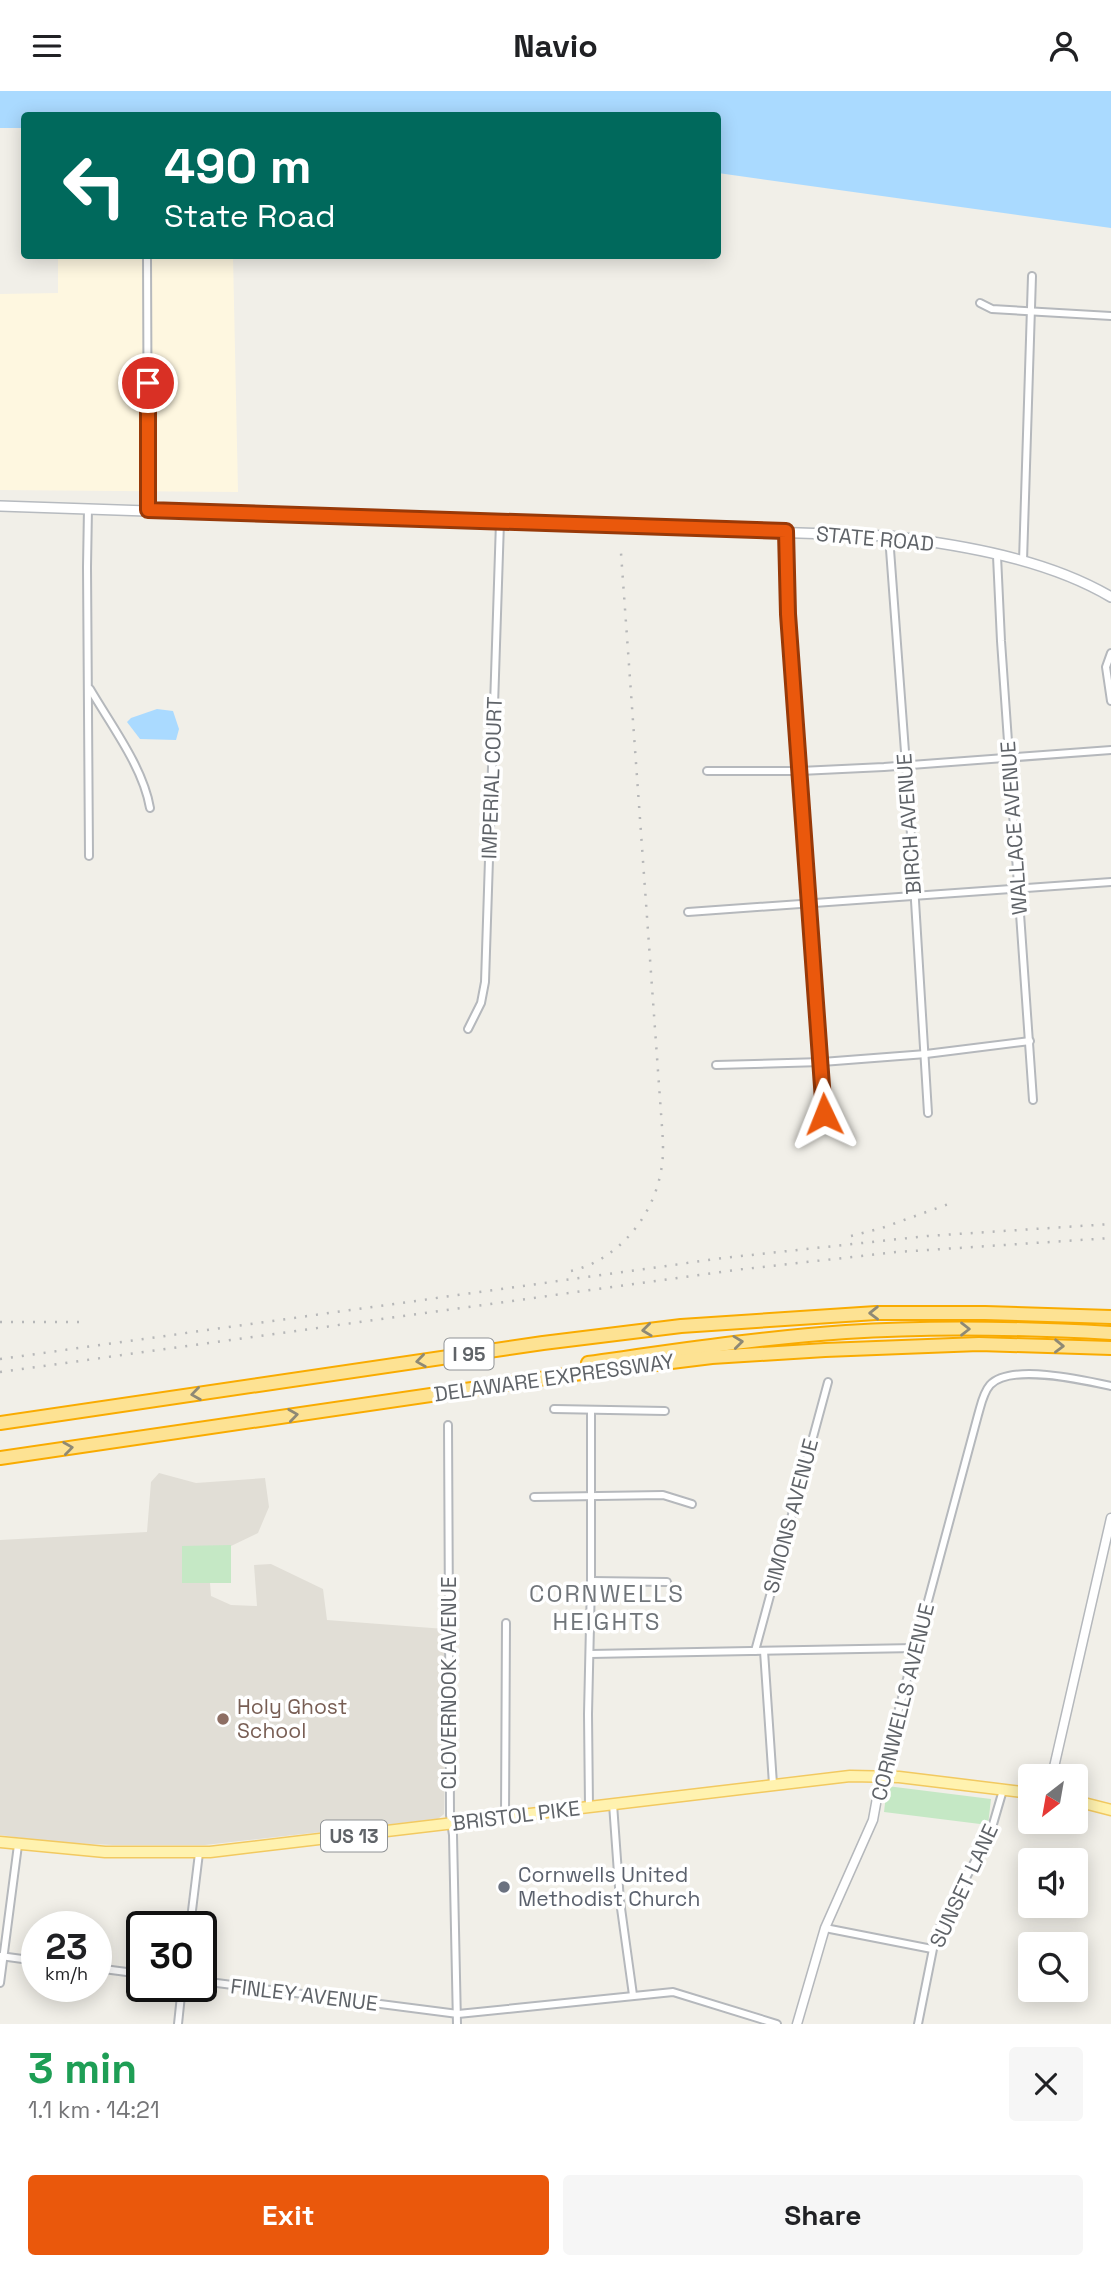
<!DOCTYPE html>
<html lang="en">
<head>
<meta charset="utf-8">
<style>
	:root { --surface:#fff; --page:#f6f6f6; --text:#202124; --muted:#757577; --accent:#ea580c }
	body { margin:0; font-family:"Space Grotesk",sans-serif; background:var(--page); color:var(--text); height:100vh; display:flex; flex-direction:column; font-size:26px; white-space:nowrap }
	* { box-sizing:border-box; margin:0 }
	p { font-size:23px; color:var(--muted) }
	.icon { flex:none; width:38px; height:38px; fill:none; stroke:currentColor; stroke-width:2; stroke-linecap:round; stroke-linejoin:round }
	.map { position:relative; height:1933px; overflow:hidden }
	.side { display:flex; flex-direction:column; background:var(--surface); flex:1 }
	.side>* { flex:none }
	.guide { position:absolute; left:21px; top:21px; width:700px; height:147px; border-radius:7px; box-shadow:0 4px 18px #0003; background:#00695c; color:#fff; overflow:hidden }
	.needle { width:46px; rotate:211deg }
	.fabs { position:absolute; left:1018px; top:1673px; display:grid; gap:14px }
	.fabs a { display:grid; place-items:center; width:70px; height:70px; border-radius:7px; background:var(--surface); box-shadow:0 4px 18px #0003; font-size:35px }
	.speed { position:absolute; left:21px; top:1820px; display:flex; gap:14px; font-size:35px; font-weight:700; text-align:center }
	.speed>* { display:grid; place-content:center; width:91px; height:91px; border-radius:50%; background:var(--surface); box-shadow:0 4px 18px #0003; line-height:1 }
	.speed small { font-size:18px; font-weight:400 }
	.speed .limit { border:4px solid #111; border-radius:10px; background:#fff; color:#111 }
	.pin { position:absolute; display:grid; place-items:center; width:60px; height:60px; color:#fff; margin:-30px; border:4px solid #fff; border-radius:50%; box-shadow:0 2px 7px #0007 }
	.me { position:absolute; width:77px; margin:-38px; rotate:358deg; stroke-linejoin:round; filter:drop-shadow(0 0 5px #0008) }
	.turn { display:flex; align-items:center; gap:24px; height:147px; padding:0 28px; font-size:32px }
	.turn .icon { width:91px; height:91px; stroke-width:2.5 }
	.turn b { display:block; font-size:49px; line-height:60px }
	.round { display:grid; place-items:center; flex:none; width:74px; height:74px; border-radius:7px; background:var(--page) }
	.overview { display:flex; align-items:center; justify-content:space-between; height:119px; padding:0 28px }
	h1 { font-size:42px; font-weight:700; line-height:52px; color:#1e9e55 }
	.cta { display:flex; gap:14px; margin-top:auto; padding:14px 28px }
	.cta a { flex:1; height:80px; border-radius:7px; background:var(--accent); color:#fff; font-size:28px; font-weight:700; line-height:80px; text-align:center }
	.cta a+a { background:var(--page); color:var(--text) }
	header { display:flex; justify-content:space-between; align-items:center; height:91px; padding:0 28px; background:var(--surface); font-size:32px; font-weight:700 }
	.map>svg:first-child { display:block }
	.commercial { fill:#fef7e0 }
	.education { fill:#e1ded6 }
	.green { fill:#c5e8c5 }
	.water { fill:#aadaff }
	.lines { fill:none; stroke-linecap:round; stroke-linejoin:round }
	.minor-casing { stroke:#b5b8bc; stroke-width:10 }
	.tertiary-casing { stroke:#b5b8bc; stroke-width:11 }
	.secondary-casing { stroke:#b6babf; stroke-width:12 }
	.primary-casing { stroke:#f2c960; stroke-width:13 }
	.motorway-casing { stroke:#f9ab00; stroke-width:16 }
	.minor { stroke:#fff; stroke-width:6 }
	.tertiary { stroke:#fff; stroke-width:8 }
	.secondary { stroke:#fff; stroke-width:9 }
	.primary { stroke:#fff2af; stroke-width:10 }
	.motorway { stroke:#fde293; stroke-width:12 }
	.rail { stroke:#b6b7b8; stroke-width:2.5; stroke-dasharray:2 9; stroke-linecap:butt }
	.oneway { stroke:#8e8975 }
	.route-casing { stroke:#983908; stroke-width:18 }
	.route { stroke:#ea580c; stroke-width:12 }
	.education-dot { fill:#8d6e63; stroke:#fff; stroke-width:2.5 }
	.worship-dot { fill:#6b7280; stroke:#fff; stroke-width:2.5 }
	.labels { text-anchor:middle; stroke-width:7; stroke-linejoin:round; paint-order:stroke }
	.shield { fill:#fff; stroke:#8f9295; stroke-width:2 }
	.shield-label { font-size:19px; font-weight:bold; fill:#5f6368 }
	.street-label { font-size:21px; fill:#5f6368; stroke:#fff }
	.education-label { font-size:21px; fill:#785e54; stroke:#fff; text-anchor:start }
	.worship-label { font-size:21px; fill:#5b616d; stroke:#fff; text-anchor:start }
	.quarter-label { font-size:24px; letter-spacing:2px; fill:#70757a; stroke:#fff }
</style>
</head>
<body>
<header><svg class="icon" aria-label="menu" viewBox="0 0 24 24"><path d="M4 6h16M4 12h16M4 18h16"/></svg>Navio<svg class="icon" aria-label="person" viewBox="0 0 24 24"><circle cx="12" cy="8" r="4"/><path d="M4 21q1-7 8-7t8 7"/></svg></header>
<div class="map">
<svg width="1111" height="1933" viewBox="0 0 1111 1933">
	<rect width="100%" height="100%" fill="#f1efe8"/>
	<polygon class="commercial" points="58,165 233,165 238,401 0,399 0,203 58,202"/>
	<polygon class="education" points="159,1382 196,1392 265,1387 269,1416 258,1442 231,1455 231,1492 210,1492 211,1505 231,1514 257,1515 254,1474 271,1473 323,1498 327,1529 445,1538 444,1723 438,1728 205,1754 113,1754 52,1751 0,1744 0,1449 147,1441 151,1391"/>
	<g class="green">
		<polygon points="231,1454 231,1492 182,1492 182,1455"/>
		<polygon points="887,1695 991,1708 988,1734 884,1721"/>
	</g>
	<g class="water">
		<polygon points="0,0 1111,0 1111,137 718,82 718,24 24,24 24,37 0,37"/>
		<polygon points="157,618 173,620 179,638 176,649 140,648 127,631 131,627"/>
	</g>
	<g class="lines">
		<g class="minor-casing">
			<g id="minor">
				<polyline points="147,164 148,419"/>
				<polyline points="980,212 992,218 1111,225"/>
				<polyline points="88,417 87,476 89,765"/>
				<polyline points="786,441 788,523 824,1022"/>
				<polyline points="889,445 910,728 928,1022"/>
				<polyline points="997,465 1001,550 1033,1009"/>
				<polyline points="1023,470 1032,185"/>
				<polyline points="1111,562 1106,576 1111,610"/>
				<path d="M90 598C111 634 143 676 150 717"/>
				<polyline points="707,680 800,680 884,676 1111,659"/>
				<polyline points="688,821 1111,791"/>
				<polyline points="468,938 481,912 485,891 500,431"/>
				<polyline points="716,974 822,971 926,963 1030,950"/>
				<polyline points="554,1318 665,1320"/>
				<polyline points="448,1334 450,1724 453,1744 457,1933"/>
				<polyline points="534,1406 663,1404 692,1413"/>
				<polyline points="591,1490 667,1491"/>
				<polyline points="755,1560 828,1291"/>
				<polyline points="764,1560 773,1693"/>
				<polyline points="590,1563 916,1557"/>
				<path d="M881 1685 978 1324C981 1314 983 1302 990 1294 1010 1272 1084 1289 1111 1295"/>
				<polyline points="613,1713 620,1810 633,1904"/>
				<polyline points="589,1716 588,1623 591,1490 591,1319"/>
				<polyline points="505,1726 506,1532"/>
				<polyline points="190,1836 199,1762"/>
				<polyline points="825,1837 932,1858"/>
				<polyline points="0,1865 37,1870"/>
				<polyline points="96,1877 142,1883"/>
				<polyline points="201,1890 458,1923 673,1901 777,1933"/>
				<polyline points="0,1892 18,1754"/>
				<polyline points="178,1933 182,1895"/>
				<polyline points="918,1933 936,1843 991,1740 1003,1699"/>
			</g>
		</g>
		<g class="tertiary-casing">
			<g id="tertiary">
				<polyline points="1052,1685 1111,1427"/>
				<polyline points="797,1933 825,1837 873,1729 881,1685"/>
			</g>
		</g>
		<g class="secondary-casing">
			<path id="secondary" d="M0 415 889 445C962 454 1047 468 1111 506"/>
		</g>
		<g class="primary-casing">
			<g id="primary">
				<polyline points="1076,1710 1111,1719"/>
				<polyline points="0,1751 105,1761 210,1761 850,1685 899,1686 1031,1702"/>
			</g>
		</g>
		<g class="motorway-casing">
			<g id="motorway">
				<path d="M588 1272C674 1260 759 1247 846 1241 934 1235 1023 1237 1111 1242"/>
				<polyline points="0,1332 543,1252 681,1235 876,1222 985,1222 1111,1226"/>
				<polyline points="0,1367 574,1283 712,1266 825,1259 979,1253 1111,1257"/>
			</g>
		</g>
		<use href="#minor" class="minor"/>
		<use href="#tertiary" class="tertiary"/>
		<use href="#secondary" class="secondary"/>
		<use href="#primary" class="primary"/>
		<use href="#motorway" class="motorway"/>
		<g class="rail">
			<polyline points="851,1145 882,1137 954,1111"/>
			<path d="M571 1180C618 1169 653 1126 661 1080 664 1065 663 1050 662 1036L621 462"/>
			<polyline points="0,1231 80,1231"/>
			<polyline points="0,1268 723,1167 927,1145 1111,1133"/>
			<polyline points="0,1281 735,1179 897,1161 1111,1147"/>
		</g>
	</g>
	<defs><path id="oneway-chevron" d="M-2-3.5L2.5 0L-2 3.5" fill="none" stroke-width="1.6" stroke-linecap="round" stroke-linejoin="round" transform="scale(1.75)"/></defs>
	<g class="oneway">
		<use href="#oneway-chevron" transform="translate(874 1222) rotate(179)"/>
		<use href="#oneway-chevron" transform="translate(965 1238)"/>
		<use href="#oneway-chevron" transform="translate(647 1239) rotate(173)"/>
		<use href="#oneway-chevron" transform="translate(738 1251) rotate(-7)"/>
		<use href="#oneway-chevron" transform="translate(1059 1255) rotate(1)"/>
		<use href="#oneway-chevron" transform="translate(421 1270) rotate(172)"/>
		<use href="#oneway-chevron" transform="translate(196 1303) rotate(172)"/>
		<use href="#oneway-chevron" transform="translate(293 1324) rotate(-8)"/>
		<use href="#oneway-chevron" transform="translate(68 1357) rotate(-8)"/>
	</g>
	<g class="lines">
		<g class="route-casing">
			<polyline id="route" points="148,292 148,419 786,440 788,523 824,1023"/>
		</g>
		<use href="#route" class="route"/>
	</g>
	<circle class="education-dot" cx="223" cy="1628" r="7"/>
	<circle class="worship-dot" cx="504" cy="1796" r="7"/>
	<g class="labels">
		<g class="shield">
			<rect x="444.5" y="1247.5" width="49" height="31" rx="5"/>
			<rect x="321" y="1729.5" width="66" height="31" rx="5"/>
		</g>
		<g class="shield-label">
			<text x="469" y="1270">I 95</text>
			<text x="354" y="1752">US 13</text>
		</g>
		<g class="street-label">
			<text transform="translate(875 448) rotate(5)" y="7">STATE ROAD</text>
			<text transform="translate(492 687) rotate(-88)" y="7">IMPERIAL COURT</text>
			<text transform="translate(909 733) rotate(-94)" y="7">BIRCH AVENUE</text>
			<text transform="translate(1014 737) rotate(-94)" y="7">WALLACE AVENUE</text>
			<text transform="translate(554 1287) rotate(-8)" y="7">DELAWARE EXPRESSWAY</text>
			<text transform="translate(791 1425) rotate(-75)" y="7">SIMONS AVENUE</text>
			<text transform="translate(449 1592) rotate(-90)" y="7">CLOVERNOOK AVENUE</text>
			<text transform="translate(903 1611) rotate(-76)" y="7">CORNWELLS AVENUE</text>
			<text transform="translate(516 1725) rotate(-7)" y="7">BRISTOL PIKE</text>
			<text transform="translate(964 1795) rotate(-65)" y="7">SUNSET LANE</text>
			<text transform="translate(304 1904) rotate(7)" y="7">FINLEY AVENUE</text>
		</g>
		<g class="education-label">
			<text x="237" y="1623">Holy Ghost<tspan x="237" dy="24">School</tspan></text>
		</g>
		<g class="worship-label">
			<text x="518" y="1791">Cornwells United<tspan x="518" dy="24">Methodist Church</tspan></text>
		</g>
		<g class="quarter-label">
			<text x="607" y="1511">CORNWELLS<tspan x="607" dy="28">HEIGHTS</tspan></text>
		</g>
	</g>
</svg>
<div class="fabs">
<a><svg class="needle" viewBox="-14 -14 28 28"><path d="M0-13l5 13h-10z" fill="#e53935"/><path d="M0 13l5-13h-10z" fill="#757577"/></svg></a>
<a><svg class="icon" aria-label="sound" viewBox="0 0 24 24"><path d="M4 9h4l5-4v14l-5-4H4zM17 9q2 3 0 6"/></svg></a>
<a><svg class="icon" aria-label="search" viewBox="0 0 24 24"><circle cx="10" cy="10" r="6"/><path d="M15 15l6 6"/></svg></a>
</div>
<div class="speed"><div>23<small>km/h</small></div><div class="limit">30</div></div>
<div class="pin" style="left:148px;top:292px;background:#d93025"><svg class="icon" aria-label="arrive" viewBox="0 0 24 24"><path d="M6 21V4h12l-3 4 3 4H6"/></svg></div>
<svg class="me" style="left:824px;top:1023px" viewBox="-20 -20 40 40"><path d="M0-17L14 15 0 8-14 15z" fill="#ea580c" stroke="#fff" stroke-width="4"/></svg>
<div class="guide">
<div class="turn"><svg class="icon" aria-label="left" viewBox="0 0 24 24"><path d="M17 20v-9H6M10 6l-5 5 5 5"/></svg><div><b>490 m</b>State Road</div></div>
</div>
</div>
<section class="side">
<div class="overview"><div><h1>3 min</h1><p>1.1 km · 14:21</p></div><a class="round"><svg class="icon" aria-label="close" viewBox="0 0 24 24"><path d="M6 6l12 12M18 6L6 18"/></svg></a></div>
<div class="cta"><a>Exit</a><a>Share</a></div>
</section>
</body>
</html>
